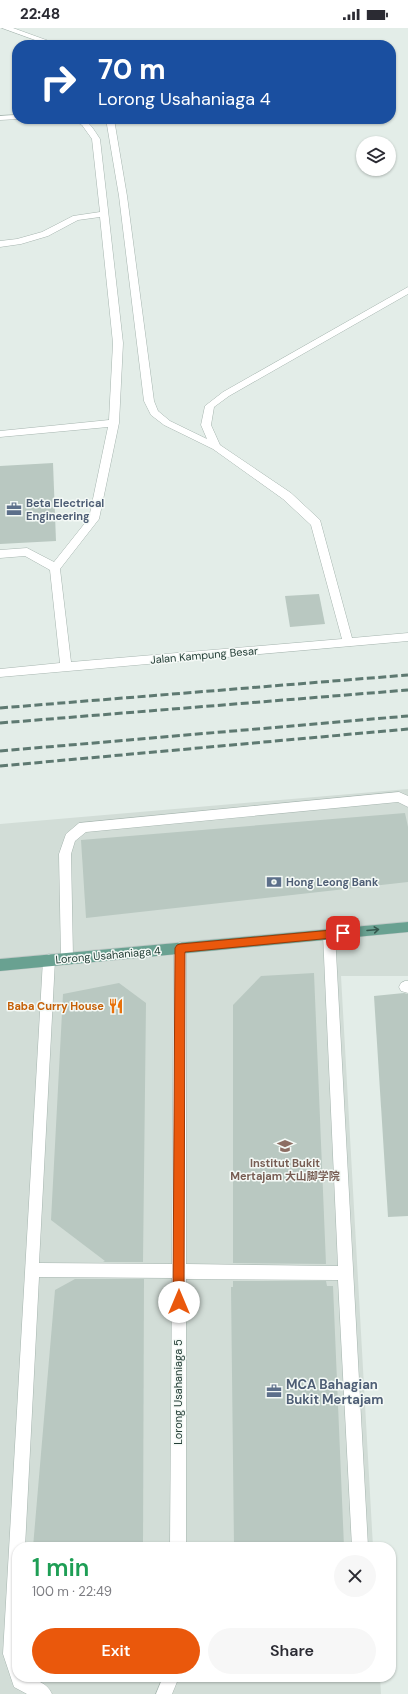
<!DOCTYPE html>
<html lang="en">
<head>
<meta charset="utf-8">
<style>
	:root { --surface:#fff; --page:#f7f7f7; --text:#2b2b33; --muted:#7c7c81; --accent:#ea580c }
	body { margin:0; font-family:"DM Sans","Noto Sans SC",sans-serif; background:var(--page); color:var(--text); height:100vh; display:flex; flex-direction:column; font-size:15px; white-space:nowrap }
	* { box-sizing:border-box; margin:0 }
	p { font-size:13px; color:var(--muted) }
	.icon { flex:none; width:22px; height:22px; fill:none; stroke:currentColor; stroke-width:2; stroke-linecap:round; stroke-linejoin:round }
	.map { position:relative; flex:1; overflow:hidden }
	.side { position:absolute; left:12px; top:1514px; width:384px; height:140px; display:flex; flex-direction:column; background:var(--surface); border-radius:16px; box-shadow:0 1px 3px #0004 }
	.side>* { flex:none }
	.hud { position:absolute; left:12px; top:12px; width:384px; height:84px; border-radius:16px; box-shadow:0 1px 3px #0004; background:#1a4fa0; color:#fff; overflow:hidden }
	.tools { position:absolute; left:356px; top:108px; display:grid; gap:8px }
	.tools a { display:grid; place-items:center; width:40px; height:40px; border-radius:50%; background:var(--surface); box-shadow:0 1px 3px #0004; font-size:20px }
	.pin { position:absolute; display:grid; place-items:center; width:34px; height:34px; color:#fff; margin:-17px; border-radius:8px; box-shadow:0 2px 6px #0006 }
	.me { position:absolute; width:44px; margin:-22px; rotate:0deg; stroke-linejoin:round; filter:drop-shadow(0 0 3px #0008) }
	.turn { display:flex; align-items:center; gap:14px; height:84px; padding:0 20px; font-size:18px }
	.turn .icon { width:52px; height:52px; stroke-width:2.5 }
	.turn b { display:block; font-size:28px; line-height:34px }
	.round { display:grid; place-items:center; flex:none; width:42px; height:42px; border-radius:21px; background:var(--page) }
	.headline { display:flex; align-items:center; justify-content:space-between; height:68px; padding:0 20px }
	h1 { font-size:24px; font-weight:600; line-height:30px; color:#1e9e55 }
	.action { display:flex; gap:8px; margin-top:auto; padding:8px 20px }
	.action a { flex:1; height:46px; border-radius:24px; background:var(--accent); color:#fff; font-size:16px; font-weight:600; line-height:46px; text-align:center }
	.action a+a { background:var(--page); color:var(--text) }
	.status { display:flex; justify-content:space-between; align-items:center; height:28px; padding:0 20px; background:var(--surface); direction:ltr }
	.status svg { height:11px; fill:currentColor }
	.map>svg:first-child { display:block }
	.built { fill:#d2ddd7 }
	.building { fill:#b9c8c1 }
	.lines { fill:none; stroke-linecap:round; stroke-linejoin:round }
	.minor-casing { stroke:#a6b5af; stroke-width:1 }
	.major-casing { stroke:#c1c9c7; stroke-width:1 }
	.minor { fill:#fff; fill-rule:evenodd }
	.major { fill:#69a191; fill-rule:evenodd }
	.rail { stroke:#5e7971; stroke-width:3; stroke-dasharray:8 3.5; stroke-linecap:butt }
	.oneway { stroke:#34574d }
	.route { fill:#ea580c; stroke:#983908 }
	.labels { text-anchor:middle; stroke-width:3; stroke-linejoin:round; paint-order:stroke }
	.service-label { font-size:11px; font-weight:bold; fill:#4e5e75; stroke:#f4f9f6; text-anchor:start }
	.street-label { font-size:11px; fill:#233e36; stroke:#f4f9f6 }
	.food-label { font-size:11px; font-weight:bold; fill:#c56008; stroke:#f4f9f6; text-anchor:end }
	.education-label { font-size:11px; font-weight:bold; fill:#785e54; stroke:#f4f9f6 }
	.near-service-label { font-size:13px; font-weight:bold; fill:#4e5e75; stroke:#f4f9f6; text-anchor:start }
</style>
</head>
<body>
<div class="status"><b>22:48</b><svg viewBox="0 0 49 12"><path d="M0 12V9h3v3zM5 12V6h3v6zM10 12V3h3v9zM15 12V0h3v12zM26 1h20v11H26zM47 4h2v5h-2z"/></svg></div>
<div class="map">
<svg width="408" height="1666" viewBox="0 0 408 1666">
	<rect width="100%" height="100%" fill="#e3ede8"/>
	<polygon class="built" points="408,761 408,948 341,948 373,1519 17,1519 17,1649 380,1649 381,1666 0,1666 0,796"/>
	<g class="building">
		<polygon points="53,435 56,513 0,516 0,438"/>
		<polygon points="319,566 325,596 290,599 285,568"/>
		<polygon points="405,785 408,799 408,854 86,890 81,812"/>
		<polygon points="314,945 326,1236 233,1235 233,977 261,948"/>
		<polygon points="119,955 146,975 143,1234 103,1234 105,1233 51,1192 63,966"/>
		<polygon points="404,965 408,966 408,1188 388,1189 374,968"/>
		<polygon points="75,1251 144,1251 143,1519 33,1519 55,1262"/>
		<polygon points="233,1253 326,1253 327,1258 333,1258 344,1519 234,1519 231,1259 233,1259"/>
	</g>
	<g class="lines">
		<g class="minor-casing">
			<g id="minor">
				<polygon points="2,0 13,0 60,17 49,17"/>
				<polygon points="17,87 17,91 19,91 0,92 0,88"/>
				<path d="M70 91C89 91 90 96 100 111L123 315 119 395 99 491 60 541 71 634 342 611 311 497 283 471 213 421 164 397 151 387 144 373 119 168 106 91H114L127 168 154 373 158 383 170 393 207 411 201 397 205 378 223 364 408 259V266L229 368 214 379 211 397 220 417 291 465 320 492 352 610 408 605V613L0 649V641L60 635 50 542 25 528 0 530V522L27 520 54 534 89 490 108 399 0 409V403L109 392 113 315 100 189 78 192 48 208 21 216 0 219V213L17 211 42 204 73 188 100 184 92 111 82 97Z"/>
				<polygon points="399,764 408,768 408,779 398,774 86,804 75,813 71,826 73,930 71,934 67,936 63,934 61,930 59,826 66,806 79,795"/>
				<path d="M329 901 333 902 335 906 368 1519H352L338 1252 186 1251V1519H170L172 1250 39 1249 25 1519H17V1649C29 1649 47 1653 52 1666H27L14 1659 3 1626 43 932 45 928 49 926 53 928 55 932 39 1235 172 1236 174 920 176 916 180 914 184 916 186 920V1236L338 1238 323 906 325 902Z"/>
				<polygon points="405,953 408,953 408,965 401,963 399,959 401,955"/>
				<polygon points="163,1649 179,1649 172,1666 156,1666"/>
			</g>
		</g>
		<g class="major-casing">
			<polygon id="major" points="408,894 408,904 0,943 0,931"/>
		</g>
		<use href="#minor" class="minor"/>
		<use href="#major" class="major"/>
		<g class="rail">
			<polyline points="0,680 408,647"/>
			<polyline points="0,695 408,662"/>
			<polyline points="0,723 408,688"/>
			<polyline points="0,738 408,701"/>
		</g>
	</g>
	<defs><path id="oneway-shaft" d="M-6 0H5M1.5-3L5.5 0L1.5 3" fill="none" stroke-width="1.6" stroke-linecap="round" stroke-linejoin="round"/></defs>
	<use class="oneway" href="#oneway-shaft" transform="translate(373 902) rotate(-5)"/>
	<polygon class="route" points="343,901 347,902 348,905 347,908 343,909 185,924 184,1274 182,1278 179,1279 175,1278 173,1274 175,920 177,917 180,916"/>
	<defs>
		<g id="office-bare" transform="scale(1.2)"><path d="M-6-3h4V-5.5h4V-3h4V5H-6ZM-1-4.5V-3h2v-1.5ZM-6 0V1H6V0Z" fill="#5c6f8a" stroke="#f4f9f6" stroke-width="2.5" paint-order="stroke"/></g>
		<g id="bank-bare" transform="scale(1.2)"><path d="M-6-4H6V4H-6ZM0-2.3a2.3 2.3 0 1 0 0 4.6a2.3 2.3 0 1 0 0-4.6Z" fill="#5c6f8a" stroke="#f4f9f6" stroke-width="2.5" paint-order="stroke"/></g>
		<g id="restaurant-bare" transform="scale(1.2)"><path d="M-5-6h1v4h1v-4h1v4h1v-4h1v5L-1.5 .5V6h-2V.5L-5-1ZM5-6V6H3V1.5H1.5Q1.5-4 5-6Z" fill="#e8710a" stroke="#f4f9f6" stroke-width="2.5" paint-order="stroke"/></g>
		<g id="university-bare" transform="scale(1.2)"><path d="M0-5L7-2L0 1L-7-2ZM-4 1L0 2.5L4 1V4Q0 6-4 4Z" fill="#8d6e63" stroke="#f4f9f6" stroke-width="2.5" paint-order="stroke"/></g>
	</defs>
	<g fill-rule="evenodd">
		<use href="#office-bare" x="14" y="481"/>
		<use href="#bank-bare" x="274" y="854"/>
		<use href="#restaurant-bare" x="116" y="978"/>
		<use href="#university-bare" x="285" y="1118"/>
		<use href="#office-bare" x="274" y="1363"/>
	</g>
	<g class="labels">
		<g class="service-label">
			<text x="26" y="479">Beta Electrical<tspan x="26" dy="13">Engineering</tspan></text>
			<text x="286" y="858">Hong Leong Bank</text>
		</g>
		<g class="street-label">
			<text transform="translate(204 627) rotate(-5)" y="4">Jalan Kampung Besar</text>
			<text transform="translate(108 927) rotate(-5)" y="4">Lorong Usahaniaga 4</text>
			<text transform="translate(178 1364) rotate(-90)" y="4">Lorong Usahaniaga 5</text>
		</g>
		<g class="food-label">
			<text x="104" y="982">Baba Curry House</text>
		</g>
		<g class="education-label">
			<text x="285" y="1139">Institut Bukit<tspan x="285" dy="13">Mertajam 大山脚学院</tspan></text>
		</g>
		<g class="near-service-label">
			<text x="286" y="1361">MCA Bahagian<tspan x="286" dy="15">Bukit Mertajam</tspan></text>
		</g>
	</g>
</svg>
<div class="tools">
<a><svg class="icon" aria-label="layers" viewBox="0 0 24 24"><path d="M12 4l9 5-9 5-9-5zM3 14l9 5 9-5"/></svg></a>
</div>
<div class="pin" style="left:343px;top:905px;background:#d93025"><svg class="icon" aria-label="arrive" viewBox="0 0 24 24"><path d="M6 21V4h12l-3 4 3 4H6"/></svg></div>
<svg class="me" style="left:179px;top:1274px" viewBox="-20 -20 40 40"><circle r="19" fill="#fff"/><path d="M0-13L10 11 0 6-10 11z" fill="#ea580c"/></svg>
<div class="hud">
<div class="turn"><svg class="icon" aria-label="right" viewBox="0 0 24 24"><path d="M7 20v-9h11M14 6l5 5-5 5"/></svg><div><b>70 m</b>Lorong Usahaniaga 4</div></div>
</div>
<section class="side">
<div class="headline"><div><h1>1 min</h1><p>100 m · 22:49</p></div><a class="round"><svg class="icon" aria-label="close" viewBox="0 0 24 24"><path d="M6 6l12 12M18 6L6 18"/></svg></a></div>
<div class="action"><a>Exit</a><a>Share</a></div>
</section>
</div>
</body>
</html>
